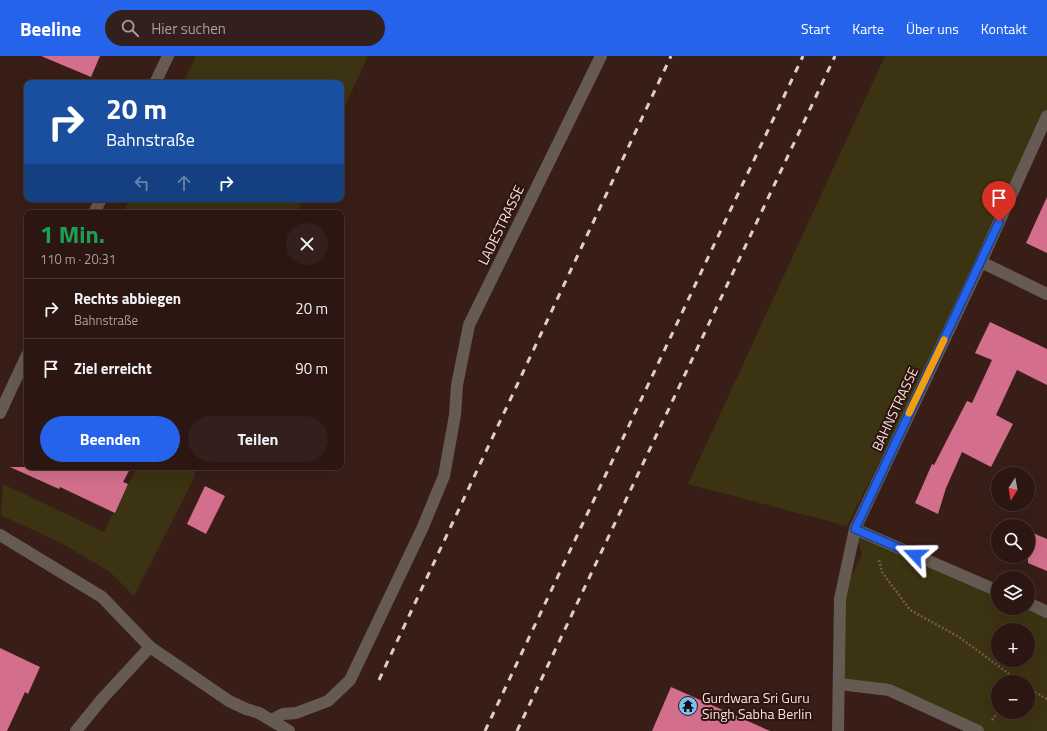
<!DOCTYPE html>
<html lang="de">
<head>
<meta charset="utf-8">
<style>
	:root { --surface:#2b1612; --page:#331f1b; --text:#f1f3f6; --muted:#a69f9f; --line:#473532; --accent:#2563eb }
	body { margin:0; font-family:"Titillium Web",sans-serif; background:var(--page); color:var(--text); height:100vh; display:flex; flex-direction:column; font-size:15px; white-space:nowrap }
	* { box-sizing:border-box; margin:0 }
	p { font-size:13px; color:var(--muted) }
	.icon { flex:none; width:22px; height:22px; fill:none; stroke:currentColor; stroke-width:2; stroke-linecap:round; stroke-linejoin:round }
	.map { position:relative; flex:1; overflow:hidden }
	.panel { position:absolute; left:24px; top:154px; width:320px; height:260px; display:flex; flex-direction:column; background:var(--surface); border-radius:8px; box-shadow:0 4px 16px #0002,0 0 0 1px var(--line) }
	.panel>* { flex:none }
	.hud { position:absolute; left:24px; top:24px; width:320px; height:122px; border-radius:8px; box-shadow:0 4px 16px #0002,0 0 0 1px var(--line); background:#1a4fa0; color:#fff; overflow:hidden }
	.needle { width:26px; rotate:191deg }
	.buttons { position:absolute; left:991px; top:411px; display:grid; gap:8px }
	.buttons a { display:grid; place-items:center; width:44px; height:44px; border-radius:50%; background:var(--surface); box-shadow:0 4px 16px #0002,0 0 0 1px var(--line); font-size:20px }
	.pin { position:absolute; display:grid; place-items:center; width:34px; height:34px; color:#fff; margin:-41px -17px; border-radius:50% 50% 50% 0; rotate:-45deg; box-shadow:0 0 4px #0007 }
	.pin .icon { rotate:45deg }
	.me { position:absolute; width:44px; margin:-22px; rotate:293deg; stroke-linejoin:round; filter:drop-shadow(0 0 3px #0008) }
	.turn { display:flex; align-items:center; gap:14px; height:84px; padding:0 16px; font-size:18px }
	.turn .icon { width:52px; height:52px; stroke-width:2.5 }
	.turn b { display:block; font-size:28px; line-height:34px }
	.lanes { display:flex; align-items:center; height:38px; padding:0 16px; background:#0003; justify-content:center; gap:20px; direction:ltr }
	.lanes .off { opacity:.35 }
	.round { display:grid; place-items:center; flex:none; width:42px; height:42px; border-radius:21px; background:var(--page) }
	.overview { display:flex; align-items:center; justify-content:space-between; height:68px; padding:0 16px }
	h1 { font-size:24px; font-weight:700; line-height:30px; color:#1e9e55 }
	.cta { display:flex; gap:8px; margin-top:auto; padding:8px 16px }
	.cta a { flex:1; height:46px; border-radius:24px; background:var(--accent); color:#fff; font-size:16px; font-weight:700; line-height:46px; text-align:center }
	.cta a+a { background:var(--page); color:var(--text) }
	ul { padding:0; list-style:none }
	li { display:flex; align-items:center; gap:12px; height:60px; padding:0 16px; border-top:1px solid var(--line) }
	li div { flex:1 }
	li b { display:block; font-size:15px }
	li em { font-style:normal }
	header { display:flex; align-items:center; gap:24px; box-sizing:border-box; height:56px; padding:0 20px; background:var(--accent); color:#fff }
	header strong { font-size:19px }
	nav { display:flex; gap:22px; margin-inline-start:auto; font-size:14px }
	.search { width:280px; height:36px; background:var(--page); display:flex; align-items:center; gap:10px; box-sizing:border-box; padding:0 14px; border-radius:22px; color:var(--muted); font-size:15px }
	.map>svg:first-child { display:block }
	.green { fill:#3c3312; fill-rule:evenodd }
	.building { fill:#d36f8c }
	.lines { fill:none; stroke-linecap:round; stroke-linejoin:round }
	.path { stroke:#725954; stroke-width:2.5; stroke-dasharray:2 2; stroke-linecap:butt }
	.minor { stroke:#655b52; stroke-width:12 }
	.rail { stroke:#e1ccc8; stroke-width:3; stroke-dasharray:7 7; stroke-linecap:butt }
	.route-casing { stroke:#184099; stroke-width:10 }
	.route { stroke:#2563eb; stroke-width:7 }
	.slow { stroke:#f59e0b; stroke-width:7 }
	.labels { text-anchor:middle; stroke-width:4; stroke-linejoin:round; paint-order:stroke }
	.street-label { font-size:14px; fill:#f6e2de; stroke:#2e140f }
	.poi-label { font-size:14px; fill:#f6e2de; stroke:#2e140f; text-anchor:start }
</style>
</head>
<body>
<header>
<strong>Beeline</strong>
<div class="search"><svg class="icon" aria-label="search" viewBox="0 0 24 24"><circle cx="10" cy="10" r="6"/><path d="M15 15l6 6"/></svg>Hier suchen</div>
<nav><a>Start</a><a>Karte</a><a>Über uns</a><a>Kontakt</a></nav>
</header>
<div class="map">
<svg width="1047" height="675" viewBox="0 0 1047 675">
	<rect width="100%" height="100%" fill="#391e18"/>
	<g class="green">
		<polygon points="196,0 368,0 341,59 341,27 183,27"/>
		<polygon points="885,0 1047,0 1047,60 981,206 847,470 688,428"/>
		<polygon points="129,143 303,143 297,157 123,157"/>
		<polygon points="137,411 197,411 192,426 134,540 110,516 61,487 1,459 3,428 104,476"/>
		<path d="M855 473 998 535V552H1028L1047 556V675H978L889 634 840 628V543L862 499ZM998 574H1028V604H998ZM998 626H1028V656H998Z"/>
	</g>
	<g class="building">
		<polygon points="41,0 100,0 91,21"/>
		<polygon points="1047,141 1047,197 1026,187"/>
		<polygon points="990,266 1047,293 1047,329 1017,314 996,359 1013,368 991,411 962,396 946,432 938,458 915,447 932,408 934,409 967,345 972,347 992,304 975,297"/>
		<polygon points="10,411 131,411 123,426 128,428 115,457 60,431 59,433"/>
		<polygon points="205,430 225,440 206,478 187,468"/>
		<polygon points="1028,475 1047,483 1047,515 1028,507"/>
		<polygon points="0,592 40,611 28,638 25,636 7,675 0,675"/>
		<polygon points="671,631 770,675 652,675"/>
	</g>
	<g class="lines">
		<g class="path">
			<polyline points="879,504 882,516 910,554 959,581 1020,626"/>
			<polyline points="1028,632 1047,643"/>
			<polyline points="992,664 998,656"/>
		</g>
		<g class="minor">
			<polyline points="155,27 168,0"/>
			<polyline points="94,157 101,143"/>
			<polyline points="981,206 1047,238"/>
			<polyline points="0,357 27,299"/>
			<polyline points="855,473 998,535"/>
			<polyline points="0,479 102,541 150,591 229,645 246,653 259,657 289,675"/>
			<polyline points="1028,547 1047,556"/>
			<polyline points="840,628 889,634 978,675"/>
			<polyline points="271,664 283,658 296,657 328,645 350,624 422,473 444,420 455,359 457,329 469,269 601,0"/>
			<polyline points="76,675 102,643 150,591"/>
			<polyline points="838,675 840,543 855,473 981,206 1047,60"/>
		</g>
		<g class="rail">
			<polyline points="379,624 671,0"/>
			<polyline points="485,675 803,0"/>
			<polyline points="517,675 835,0"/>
		</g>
	</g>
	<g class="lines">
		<g class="route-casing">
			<polyline id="route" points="915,499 855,473 999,166"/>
		</g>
		<use href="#route" class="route"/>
		<polyline class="slow" points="909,357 944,284"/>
	</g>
	<defs>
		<g id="temple-disc" transform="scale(1)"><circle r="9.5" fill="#76c0f7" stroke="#2e140f"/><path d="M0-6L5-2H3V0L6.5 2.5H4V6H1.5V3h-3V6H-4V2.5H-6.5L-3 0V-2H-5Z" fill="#111"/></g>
	</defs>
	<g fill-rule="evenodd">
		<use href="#temple-disc" x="688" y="650"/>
	</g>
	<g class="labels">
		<g class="street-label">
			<text transform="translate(501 169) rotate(-64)" y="5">LADESTRASSE</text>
			<text transform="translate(895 353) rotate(-65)" y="5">BAHNSTRASSE</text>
		</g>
		<g class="poi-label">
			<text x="702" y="647">Gurdwara Sri Guru<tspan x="702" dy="16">Singh Sabha Berlin</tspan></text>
		</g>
	</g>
</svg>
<div class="buttons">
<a><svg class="needle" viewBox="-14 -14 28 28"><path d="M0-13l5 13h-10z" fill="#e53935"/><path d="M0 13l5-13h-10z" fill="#a69f9f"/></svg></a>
<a><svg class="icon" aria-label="search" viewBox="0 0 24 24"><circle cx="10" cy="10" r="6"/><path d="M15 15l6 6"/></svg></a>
<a><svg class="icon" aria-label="layers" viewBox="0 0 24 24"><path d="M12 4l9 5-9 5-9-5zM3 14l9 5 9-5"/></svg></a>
<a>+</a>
<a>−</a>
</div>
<div class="pin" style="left:999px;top:166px;background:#d93025"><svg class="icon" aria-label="arrive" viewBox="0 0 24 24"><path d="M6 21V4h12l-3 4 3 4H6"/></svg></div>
<svg class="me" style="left:915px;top:499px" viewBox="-20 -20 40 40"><path d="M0-17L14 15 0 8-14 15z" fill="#2563eb" stroke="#fff" stroke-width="4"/></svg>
<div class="hud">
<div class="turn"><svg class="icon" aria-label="right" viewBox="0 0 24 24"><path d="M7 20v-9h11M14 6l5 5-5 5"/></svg><div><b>20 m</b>Bahnstraße</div></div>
<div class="lanes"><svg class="icon off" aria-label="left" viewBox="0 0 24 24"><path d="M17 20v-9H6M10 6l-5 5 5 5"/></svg><svg class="icon off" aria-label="ahead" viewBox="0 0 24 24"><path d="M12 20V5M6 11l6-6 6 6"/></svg><svg class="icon" aria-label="right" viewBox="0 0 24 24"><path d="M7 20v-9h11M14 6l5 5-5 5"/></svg></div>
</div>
<section class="panel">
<div class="overview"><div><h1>1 Min.</h1><p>110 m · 20:31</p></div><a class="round"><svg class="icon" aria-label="close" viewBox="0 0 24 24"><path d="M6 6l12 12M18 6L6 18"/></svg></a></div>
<ul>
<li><svg class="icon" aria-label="right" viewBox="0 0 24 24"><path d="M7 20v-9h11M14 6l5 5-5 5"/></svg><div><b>Rechts abbiegen</b><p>Bahnstraße</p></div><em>20 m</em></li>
<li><svg class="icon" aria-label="arrive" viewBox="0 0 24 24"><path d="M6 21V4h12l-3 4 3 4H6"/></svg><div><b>Ziel erreicht</b></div><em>90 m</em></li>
</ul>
<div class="cta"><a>Beenden</a><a>Teilen</a></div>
</section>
</div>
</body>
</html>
